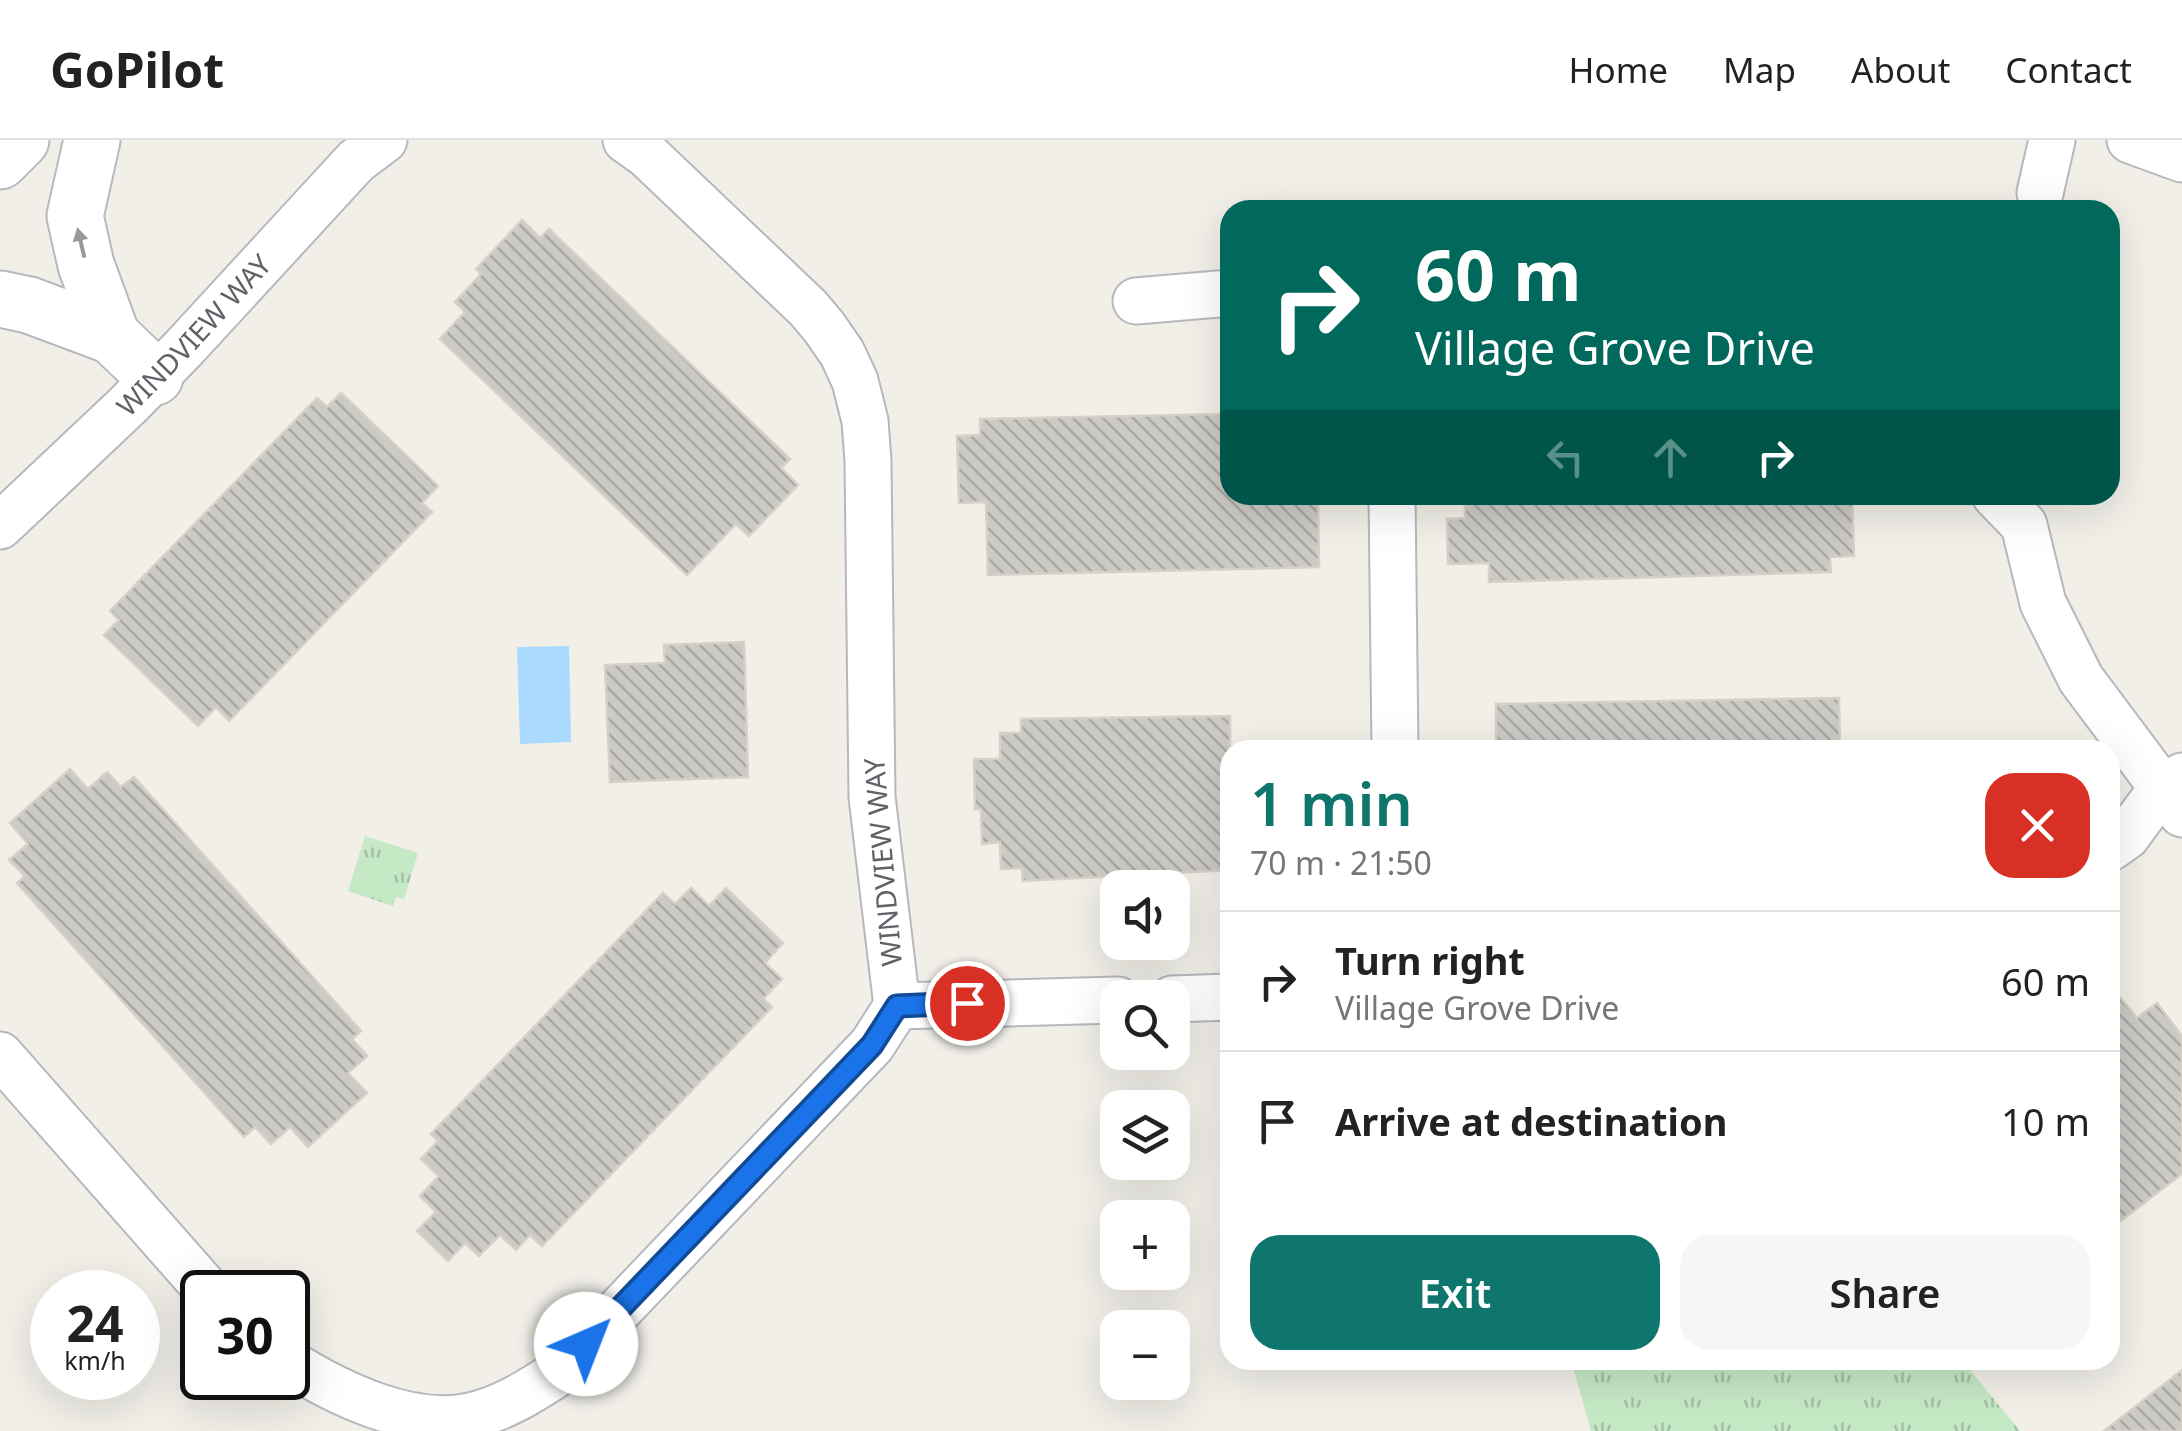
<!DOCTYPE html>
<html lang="en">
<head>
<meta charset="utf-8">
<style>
	:root { --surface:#fff; --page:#f6f6f6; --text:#222; --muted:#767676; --line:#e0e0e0; --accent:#0f766e }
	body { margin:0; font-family:"Noto Sans",sans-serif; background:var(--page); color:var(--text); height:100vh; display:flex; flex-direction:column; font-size:38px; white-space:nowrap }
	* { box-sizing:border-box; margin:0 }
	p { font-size:32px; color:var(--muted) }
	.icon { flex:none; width:55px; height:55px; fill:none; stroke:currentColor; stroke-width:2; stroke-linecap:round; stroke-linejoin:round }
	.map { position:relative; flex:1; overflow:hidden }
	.side { position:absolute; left:1220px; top:600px; width:900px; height:630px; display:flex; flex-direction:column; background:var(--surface); border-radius:30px; box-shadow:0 10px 40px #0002 }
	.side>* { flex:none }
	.hud { position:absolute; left:1220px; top:60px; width:900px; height:305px; border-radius:30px; box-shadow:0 10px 40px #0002; background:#00695c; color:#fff; overflow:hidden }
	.controls { position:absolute; left:1100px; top:730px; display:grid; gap:20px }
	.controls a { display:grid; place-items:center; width:90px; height:90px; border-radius:20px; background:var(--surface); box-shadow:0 10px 40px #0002; font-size:50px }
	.speed { position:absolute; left:30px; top:1130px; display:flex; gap:20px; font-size:50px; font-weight:700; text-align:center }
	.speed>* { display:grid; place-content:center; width:130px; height:130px; border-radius:50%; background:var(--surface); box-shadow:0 10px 40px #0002; line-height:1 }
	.speed small { font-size:25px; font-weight:400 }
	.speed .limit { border:5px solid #111; border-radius:15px; background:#fff; color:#111 }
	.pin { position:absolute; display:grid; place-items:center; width:85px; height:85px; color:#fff; margin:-42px; border:5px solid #fff; border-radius:50%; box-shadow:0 2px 10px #0007 }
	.me { position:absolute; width:110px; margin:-55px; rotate:44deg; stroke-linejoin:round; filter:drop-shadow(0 0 8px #0008) }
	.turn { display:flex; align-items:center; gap:35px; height:210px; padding:0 30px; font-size:45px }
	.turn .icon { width:130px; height:130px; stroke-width:2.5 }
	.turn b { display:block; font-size:70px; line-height:85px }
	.lanes { display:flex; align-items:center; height:95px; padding:0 30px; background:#0003; justify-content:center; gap:50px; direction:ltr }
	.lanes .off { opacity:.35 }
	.round { display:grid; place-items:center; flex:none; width:105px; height:105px; border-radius:30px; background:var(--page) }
	.overview { display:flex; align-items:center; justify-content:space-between; height:170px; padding:0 30px }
	h1 { font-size:60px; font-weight:600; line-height:75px; color:var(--accent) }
	.button { display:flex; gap:20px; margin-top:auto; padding:20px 30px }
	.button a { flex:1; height:115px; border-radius:30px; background:var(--accent); color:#fff; font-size:40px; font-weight:600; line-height:115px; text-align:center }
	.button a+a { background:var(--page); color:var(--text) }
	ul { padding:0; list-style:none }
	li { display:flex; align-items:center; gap:30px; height:140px; padding:0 30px; border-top:2px solid var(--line) }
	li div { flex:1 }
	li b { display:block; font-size:38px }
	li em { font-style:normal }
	header { display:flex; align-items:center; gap:60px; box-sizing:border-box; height:140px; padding:0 50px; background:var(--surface); border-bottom:2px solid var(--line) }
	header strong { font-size:48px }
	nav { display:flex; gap:55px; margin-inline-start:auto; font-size:35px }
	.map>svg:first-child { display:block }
	.park { fill:url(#park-tufts) }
	.water { fill:#aadaff }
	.building { fill:url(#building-back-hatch); stroke:#d6d1c6; stroke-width:2.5 }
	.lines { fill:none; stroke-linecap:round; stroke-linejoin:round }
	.minor-casing { stroke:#b5b8bc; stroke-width:49 }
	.secondary-casing { stroke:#b6babf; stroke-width:59 }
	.minor { stroke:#fff; stroke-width:45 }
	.secondary { stroke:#fff; stroke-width:55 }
	.oneway { fill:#979a9d }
	.route-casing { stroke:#114b97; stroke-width:25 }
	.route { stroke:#1a73e8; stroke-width:18 }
	.labels { text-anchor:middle; stroke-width:8; stroke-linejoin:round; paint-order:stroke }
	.street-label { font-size:28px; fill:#5f6368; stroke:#fff }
</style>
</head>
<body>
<header>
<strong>GoPilot</strong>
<nav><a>Home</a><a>Map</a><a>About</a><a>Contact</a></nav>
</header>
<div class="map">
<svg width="2182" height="1291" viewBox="0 0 2182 1291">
	<defs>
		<pattern id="park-tufts" width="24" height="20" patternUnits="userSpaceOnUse" patternTransform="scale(2.5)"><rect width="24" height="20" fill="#c5e8c5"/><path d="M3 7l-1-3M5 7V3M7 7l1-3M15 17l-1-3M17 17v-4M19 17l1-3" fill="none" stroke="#a3c0a4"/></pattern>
		<pattern id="building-back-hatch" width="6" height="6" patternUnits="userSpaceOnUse" patternTransform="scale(2.5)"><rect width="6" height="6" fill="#cccac5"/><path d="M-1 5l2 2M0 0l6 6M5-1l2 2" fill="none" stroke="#a9a8a4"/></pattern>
	</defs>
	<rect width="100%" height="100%" fill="#f1efe8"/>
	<g class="park">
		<polygon points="365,696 418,713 404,759 396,757 393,766 348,751"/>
		<polygon points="1571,1220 1962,1220 2020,1291 1591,1291"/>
	</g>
	<polygon class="water" points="569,506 571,602 520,604 517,507"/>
	<g class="building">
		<polygon points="522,80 540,98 549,89 790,319 781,328 798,345 749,396 736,384 687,435 440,199 465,172 455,162 481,134 476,129"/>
		<polygon points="341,253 438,346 422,363 432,372 229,581 216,567 198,586 104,495 119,480 110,471 317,258 327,267"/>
		<polygon points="1230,274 1230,355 1318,355 1319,427 988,435 986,362 959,363 957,296 980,295 980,279"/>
		<polygon points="1465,355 1852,355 1854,416 1830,417 1831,432 1489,442 1489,423 1448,424 1447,379 1465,378"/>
		<polygon points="744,502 748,637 610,642 605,525 665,523 664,505"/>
		<polygon points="1839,558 1840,610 1496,610 1496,564"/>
		<polygon points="1230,576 1230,730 1023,741 1022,728 1001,729 1000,702 982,704 981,669 975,669 974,619 1000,619 1000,593 1021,593 1021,579"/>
		<polygon points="70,629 88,649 107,632 121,647 134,637 361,891 352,899 367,916 348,933 367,953 308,1007 290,987 271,1004 255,987 244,997 17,743 25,736 9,720 28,704 10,683"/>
		<polygon points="691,748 709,766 726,748 783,803 765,823 782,839 763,859 772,867 542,1106 530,1095 516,1110 500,1095 479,1116 465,1103 448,1121 417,1091 436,1072 420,1056 439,1036 421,1019 438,1001 431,994 663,753 675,764"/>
		<polygon points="2110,845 2137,878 2157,863 2182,896 2182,1034 2110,1089"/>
		<polygon points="2182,1230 2182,1291 2104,1291"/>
	</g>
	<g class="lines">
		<g class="minor-casing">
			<g id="minor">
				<polyline points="2130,0 2182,19"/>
				<polyline points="2040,53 2052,0"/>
				<polyline points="1136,161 1230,153"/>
				<polyline points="1392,355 1395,610"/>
				<polyline points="1995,355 2024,385 2043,463 2081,539 2182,674"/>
				<path id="s1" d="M0 386 127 266 183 209 356 21 384 0"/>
				<polyline points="2110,708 2127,696 2162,648 2182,636"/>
				<polyline points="1172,859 1230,857"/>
				<polyline points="897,866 1118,860"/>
				<polyline points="0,915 209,1152"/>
				<path d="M288 1222C337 1253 411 1289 470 1276 503 1269 532 1250 560 1232L872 905 897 866 872 657 868 321 865 281 855 241 842 213 824 187 808 168 647 15 626 0"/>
			</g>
		</g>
		<g class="secondary-casing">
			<g id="secondary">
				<polyline points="92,0 75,76 86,125 112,196"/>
				<polyline points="0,21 21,0"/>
				<polyline points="0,159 29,165 112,196 155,237"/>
			</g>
		</g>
		<use href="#minor" class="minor"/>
		<use href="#secondary" class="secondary"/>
	</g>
	<defs><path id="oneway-solid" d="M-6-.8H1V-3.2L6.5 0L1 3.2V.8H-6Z" transform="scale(2.5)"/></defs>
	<use class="oneway" href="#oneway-solid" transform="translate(81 103) rotate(-103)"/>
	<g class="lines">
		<g class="route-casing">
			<polyline id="route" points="586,1204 872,905 897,866 967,863"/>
		</g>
		<use href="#route" class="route"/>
	</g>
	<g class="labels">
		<g class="street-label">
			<text dy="10" stroke="none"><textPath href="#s1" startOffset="272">WINDVIEW WAY</textPath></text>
			<text transform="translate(883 722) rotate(-95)" y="10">WINDVIEW WAY</text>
		</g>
	</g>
</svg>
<div class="controls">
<a><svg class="icon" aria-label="sound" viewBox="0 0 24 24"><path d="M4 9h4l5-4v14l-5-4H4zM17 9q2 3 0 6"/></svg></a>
<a><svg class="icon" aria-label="search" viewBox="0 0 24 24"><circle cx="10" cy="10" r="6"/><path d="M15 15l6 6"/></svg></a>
<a><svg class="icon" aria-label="layers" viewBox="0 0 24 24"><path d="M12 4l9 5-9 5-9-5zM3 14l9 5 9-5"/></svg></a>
<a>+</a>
<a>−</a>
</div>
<div class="speed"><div>24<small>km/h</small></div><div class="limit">30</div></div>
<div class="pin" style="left:967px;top:863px;background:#d93025"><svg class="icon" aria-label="arrive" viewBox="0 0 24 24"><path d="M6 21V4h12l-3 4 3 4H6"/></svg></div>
<svg class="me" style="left:586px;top:1204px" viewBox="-20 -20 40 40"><circle r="19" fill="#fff"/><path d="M0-13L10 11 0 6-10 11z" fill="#1a73e8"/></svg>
<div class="hud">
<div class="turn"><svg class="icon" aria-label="right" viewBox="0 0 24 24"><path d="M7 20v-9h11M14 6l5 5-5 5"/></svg><div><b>60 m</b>Village Grove Drive</div></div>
<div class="lanes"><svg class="icon off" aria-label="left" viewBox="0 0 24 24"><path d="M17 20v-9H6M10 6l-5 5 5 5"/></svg><svg class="icon off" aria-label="ahead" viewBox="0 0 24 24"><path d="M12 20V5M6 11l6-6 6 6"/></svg><svg class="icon" aria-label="right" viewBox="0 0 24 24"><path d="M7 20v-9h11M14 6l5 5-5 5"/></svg></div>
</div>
<section class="side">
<div class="overview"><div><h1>1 min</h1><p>70 m · 21:50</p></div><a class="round" style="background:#d93025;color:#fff"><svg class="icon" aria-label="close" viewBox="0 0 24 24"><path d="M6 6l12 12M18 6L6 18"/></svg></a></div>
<ul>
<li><svg class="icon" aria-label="right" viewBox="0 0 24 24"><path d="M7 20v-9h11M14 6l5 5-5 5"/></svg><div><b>Turn right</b><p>Village Grove Drive</p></div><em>60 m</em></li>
<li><svg class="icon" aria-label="arrive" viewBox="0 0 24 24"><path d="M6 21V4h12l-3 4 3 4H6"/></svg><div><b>Arrive at destination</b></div><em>10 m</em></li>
</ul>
<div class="button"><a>Exit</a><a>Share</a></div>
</section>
</div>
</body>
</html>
